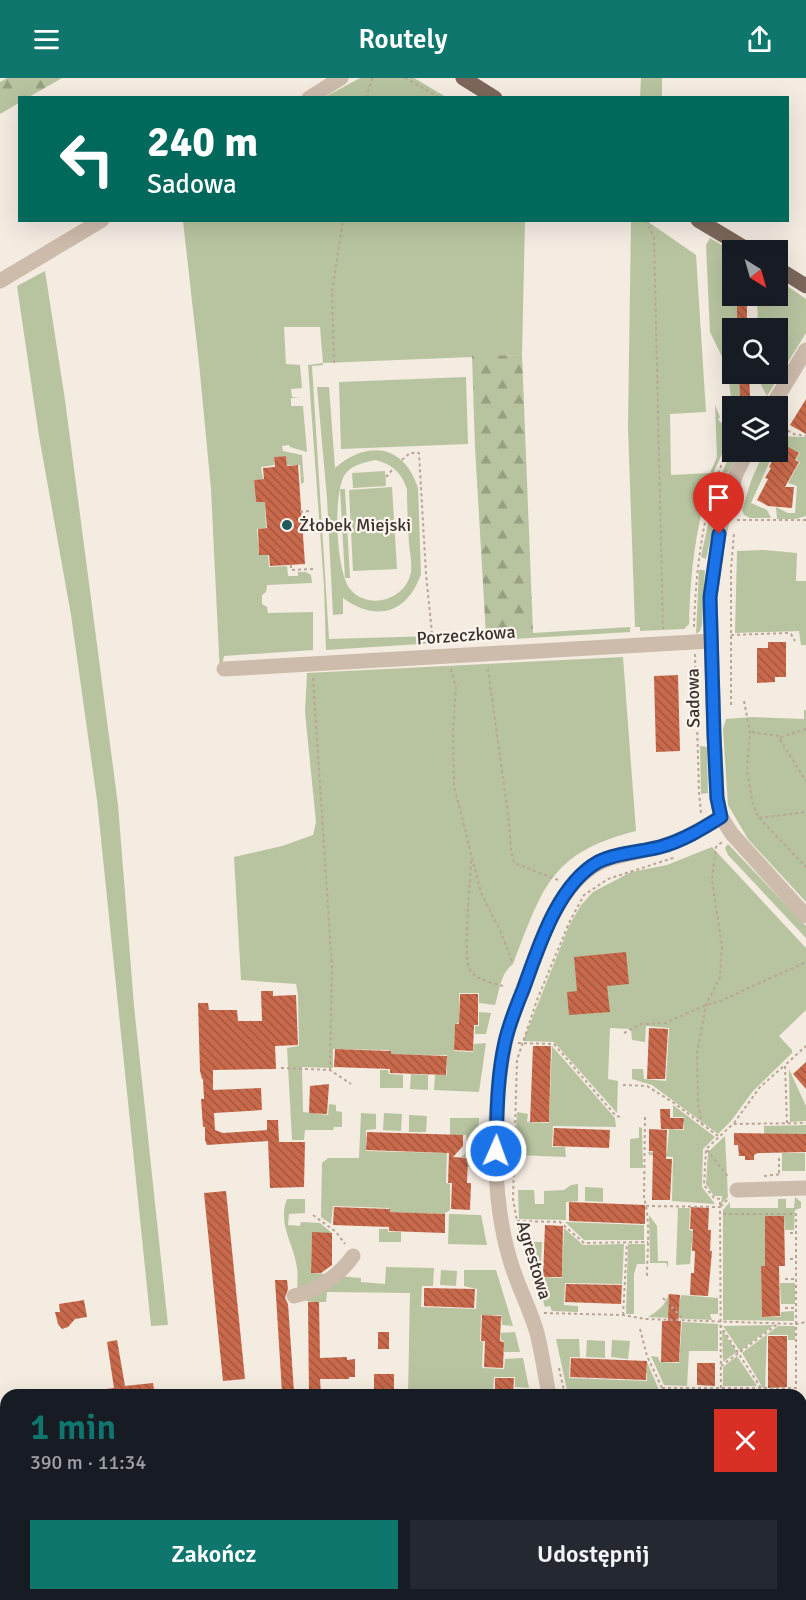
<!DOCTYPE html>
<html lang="pl">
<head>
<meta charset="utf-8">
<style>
	:root { --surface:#171b24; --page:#242831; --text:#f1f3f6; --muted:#9ea1a6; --accent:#0f766e }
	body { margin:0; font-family:Signika,sans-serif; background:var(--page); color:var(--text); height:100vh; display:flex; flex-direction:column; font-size:22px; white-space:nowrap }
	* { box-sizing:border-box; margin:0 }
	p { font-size:20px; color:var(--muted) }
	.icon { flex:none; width:33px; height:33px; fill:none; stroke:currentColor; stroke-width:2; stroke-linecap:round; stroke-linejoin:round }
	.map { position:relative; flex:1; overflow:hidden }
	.side { position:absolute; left:0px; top:1311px; width:807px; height:212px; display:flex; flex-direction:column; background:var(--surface); border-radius:18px 18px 0 0; box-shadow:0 6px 24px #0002 }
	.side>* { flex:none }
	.hud { position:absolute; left:18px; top:18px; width:771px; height:126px; border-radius:0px; box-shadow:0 6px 24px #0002; background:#00695c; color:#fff; overflow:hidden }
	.needle { width:39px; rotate:143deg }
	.controls { position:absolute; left:722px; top:162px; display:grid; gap:12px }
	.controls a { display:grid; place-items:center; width:66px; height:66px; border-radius:0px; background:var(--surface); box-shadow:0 6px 24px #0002; font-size:30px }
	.pin { position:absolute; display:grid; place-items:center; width:51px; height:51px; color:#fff; margin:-62px -26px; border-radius:50% 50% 50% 0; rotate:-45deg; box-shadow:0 0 6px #0007 }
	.pin .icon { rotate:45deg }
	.me { position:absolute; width:66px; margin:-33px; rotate:2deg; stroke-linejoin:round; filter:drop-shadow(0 0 4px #0008) }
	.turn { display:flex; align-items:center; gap:21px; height:126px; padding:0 30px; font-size:27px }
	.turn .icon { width:78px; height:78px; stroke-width:2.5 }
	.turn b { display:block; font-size:42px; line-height:51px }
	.round { display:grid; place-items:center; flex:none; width:63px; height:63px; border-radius:0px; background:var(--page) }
	.overview { display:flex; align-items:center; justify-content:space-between; height:102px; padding:0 30px }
	h1 { font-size:36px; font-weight:600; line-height:45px; color:var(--accent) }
	.action { display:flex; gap:12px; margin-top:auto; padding:12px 30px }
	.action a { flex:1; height:69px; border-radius:0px; background:var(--accent); color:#fff; font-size:24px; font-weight:600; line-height:69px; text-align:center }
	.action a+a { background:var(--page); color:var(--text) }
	header { display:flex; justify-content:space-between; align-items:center; height:78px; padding:0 30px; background:var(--accent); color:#fff; font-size:27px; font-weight:600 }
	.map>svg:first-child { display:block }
	.green { fill:#b8c4a0; fill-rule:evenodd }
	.forest { fill:url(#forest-firs) }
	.building { fill:url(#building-back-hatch) }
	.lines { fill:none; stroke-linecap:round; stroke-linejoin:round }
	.path { stroke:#b9a596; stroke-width:2; stroke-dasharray:3 3; stroke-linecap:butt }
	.minor { stroke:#cdbbac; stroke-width:15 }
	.major { stroke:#7d675c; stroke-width:15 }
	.route-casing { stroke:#114b97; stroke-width:15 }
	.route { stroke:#1a73e8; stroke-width:10 }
	.poi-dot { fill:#1f5a5e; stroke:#fbf5ee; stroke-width:2 }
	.labels { text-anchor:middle; stroke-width:4.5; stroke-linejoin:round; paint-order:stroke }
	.poi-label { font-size:18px; fill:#3b302b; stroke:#fbf5ee; text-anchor:start }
	.street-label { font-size:18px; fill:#3b302b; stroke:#fbf5ee }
</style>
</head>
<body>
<header><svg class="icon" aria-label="menu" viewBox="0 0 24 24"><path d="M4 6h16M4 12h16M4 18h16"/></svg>Routely<svg class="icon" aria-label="share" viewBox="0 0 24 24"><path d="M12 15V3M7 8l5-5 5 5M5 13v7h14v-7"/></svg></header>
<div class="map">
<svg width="806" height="1522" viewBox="0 0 806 1522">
	<defs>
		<pattern id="forest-firs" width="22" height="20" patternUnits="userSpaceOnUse" patternTransform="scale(1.5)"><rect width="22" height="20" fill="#b8c4a0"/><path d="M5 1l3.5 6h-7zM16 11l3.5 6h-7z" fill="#97a083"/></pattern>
		<pattern id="building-back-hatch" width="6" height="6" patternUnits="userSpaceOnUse" patternTransform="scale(1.5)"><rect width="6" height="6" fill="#c8694b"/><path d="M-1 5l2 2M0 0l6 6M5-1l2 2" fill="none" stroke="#a4573f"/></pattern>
	</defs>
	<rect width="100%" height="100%" fill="#f4ebe1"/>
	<g class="green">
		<polygon points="360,0 414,0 446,19 325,19"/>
		<polygon points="641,0 662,0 662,19 640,19"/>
		<polygon points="183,143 525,143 522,277 323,285 323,287 312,288 329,561 435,558 436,565 326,572 324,508 308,287 323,285 320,249 284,249 286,286 300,287 302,310 291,311 292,319 301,320 291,320 291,328 303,328 307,374 290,369 289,367 282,368 283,373 302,377 304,404 301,406 300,387 287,387 286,378 274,379 274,387 261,389 263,401 254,402 256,424 265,424 266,450 257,451 259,477 268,477 269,489 287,488 288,498 298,498 298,494 306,494 311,497 312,505 267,507 266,514 262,517 262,526 267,529 268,535 313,534 313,572 224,578 220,597 211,411 199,285"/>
		<path d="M631 143H647L696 177 706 334 670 336 671 397 710 395 717 379 715 327 720 339 718 341 721 345 724 343 731 350C727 369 715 388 709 407 695 453 690 498 689 546L684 551 640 553V549H635L628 349Z"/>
		<polygon points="710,160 732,173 732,218 737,218 737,250 732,250 732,296 739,296 740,318 750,318 761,328 732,328 727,289 710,254 706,167"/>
		<polygon points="45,193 65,322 118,727 134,928 168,1247 151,1248 97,722 71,537 39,358 17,208"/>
		<polygon points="777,201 806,221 806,255 767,318 760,305 760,296 777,296 777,250 758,250 757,218 777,218"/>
		<polygon points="466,299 468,366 341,371 339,304"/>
		<path d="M317 309H329L335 390C367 362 404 366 418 410L421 496C407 536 376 544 343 520V536L333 537 327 420ZM375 382C392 386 401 394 407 411 407 429 408 448 409 466 410 475 412 485 411 494 406 522 368 533 350 511 336 494 332 411 346 395 354 386 364 385 375 382Z"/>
		<polygon points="777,358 806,359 806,438 795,441 777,441 776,429 788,435 795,435 797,408 788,405 800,384 796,381 800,375 779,365 777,369"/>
		<polygon points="732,370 732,374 738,374 729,393 727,395 723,394 716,413 720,415 720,418 706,481 701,479 715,413"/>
		<polygon points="762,378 771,381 751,425 767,432 771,440 750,440 744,437 742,432 751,403"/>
		<polygon points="385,393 386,408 353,410 352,395"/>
		<polygon points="392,409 397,491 353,493 349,412"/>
		<polygon points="340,411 345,411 350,500 345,500"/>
		<polygon points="764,472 797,475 796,503 806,503 806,567 801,567 799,553 735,555 737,473"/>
		<polygon points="699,492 705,492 702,547 700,553 696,556"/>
		<polygon points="630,549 630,554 446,565 446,557 533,555"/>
		<path d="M623 579 636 753C549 775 543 810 513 886 500 896 500 911 495 927L479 925V915H459V945L455 946 454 973 473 974 474 966 486 965 479 1014 434 1012 435 997H447V977H390L389 972 333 971V990L302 989 303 1034 328 1037 329 1026 336 1027V1033L342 1034V1049H334L333 1052H305L304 1062H292L287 970 299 968 298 917 296 906 241 902 234 779 282 768 313 757 316 744 305 634 307 595Z"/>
		<polygon points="804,632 806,632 806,824 748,761 728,727 723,651 726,641 752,639 804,641"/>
		<polygon points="700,668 707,669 708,715 701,716"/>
		<polygon points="728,766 806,848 806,860 728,777 725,770"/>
		<polygon points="712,769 806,870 806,932 779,958 792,972 792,975 753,1013 731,1043 718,1056 652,1007 632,1001 632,991 643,991 644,1001 666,1003 669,950 646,948 645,964 632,962 631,951 610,950 608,1001 618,1003 617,1035 554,964 523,963 569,848 581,827 593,814 631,794 667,787"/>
		<polygon points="479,934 491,935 486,956 475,956 475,948 479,948"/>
		<polygon points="552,968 615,1040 616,1049 553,1048 552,1069 565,1069 566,1079 515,1077 517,1034 528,1036 527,1044 549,1045"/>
		<polygon points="789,991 806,1028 806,1043 790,1044"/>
		<polygon points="380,992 388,992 389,996 403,997 403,1010 380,1010"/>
		<polygon points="411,996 428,997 428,1012 410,1011"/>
		<polygon points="673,1027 715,1059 703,1071 702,1109 715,1126 672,1123 673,1079 649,1077 648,1074 667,1075 669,1051 684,1052 684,1039 673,1039"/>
		<polygon points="361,1035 376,1036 376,1051 366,1052 366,1073 447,1075 446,1105 450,1106 450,1132 444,1136 389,1134 389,1130 333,1128 331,1146 321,1139 322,1085 328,1080 359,1080"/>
		<polygon points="384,1035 402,1036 401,1053 383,1052"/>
		<polygon points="409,1037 427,1038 426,1054 409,1054"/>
		<polygon points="450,1040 479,1040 478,1062 467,1063 466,1057 450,1057"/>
		<polygon points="806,1047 806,1056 764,1057 764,1048"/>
		<polygon points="639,1049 642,1050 643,1090 630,1090 630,1061 639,1060"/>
		<polygon points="725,1058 728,1119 721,1126 722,1118 714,1118 706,1106 708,1074"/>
		<polygon points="478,1067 478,1089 468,1089 467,1079 461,1079 465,1076 466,1068"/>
		<rect x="782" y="1075" width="23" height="18"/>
		<polygon points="578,1106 578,1123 566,1124 566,1142 519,1141 518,1112 534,1112 535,1126 544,1126 544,1113 564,1112 571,1107"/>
		<polygon points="585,1109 603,1110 603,1124 585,1123"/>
		<polygon points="795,1119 801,1124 801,1130 795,1132 794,1152 785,1152 784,1138 765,1138 765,1188 761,1188 762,1239 780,1239 781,1234 794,1233 794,1243 723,1242 723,1132 730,1124 730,1130 778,1130 778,1121 786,1121 786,1130 794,1130"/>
		<path d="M287 1121H305V1135L289 1136 288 1147 300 1148 301 1144 320 1145 332 1155H312L311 1195C328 1195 343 1199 361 1200V1204L385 1206 386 1189 434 1190 433 1208H422L421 1229 476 1231 477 1211 464 1208V1192H496L513 1248 502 1247 501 1237H481L480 1263 483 1264 482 1290 504 1291 505 1281 523 1280 529 1310 515 1309V1299H494L493 1317H408L410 1215 327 1214 326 1224C319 1224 308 1225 303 1221 294 1215 299 1199 297 1190 294 1166 277 1146 287 1121Z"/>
		<polygon points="678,1130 690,1130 689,1152 693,1153 690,1186 676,1187"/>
		<polygon points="449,1136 481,1137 487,1167 448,1166"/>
		<polygon points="649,1137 657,1148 658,1183 668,1183 668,1190 666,1185 650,1185"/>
		<polygon points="565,1144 644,1147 644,1162 584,1162"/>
		<polygon points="564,1150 583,1167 624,1166 622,1206 565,1205 564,1227 578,1228 578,1234 552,1233 550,1228 545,1229 534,1192 540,1193 541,1199 562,1200"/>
		<polygon points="379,1151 388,1151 388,1154 401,1154 401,1164 379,1164"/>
		<polygon points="525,1164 542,1164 541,1184 531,1183"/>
		<polygon points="628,1166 645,1166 645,1186 637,1186 634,1196 634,1236 626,1236"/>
		<polygon points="441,1192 457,1193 456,1208 440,1207"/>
		<polygon points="780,1205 795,1205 795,1226 781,1226"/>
		<path d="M669 1215V1227L679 1228 681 1217 718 1220V1236H710L712 1242 648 1239C659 1232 665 1228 669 1215Z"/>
		<polygon points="682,1244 718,1246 718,1273 689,1273 687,1308 664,1307 651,1278 658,1279 660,1284 679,1285"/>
		<polygon points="774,1247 740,1273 723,1248"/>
		<polygon points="778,1248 795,1248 795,1262 788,1262 788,1257 767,1257 765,1310 763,1310 742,1275"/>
		<polygon points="722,1252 737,1274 723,1284"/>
		<polygon points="515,1254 520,1274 504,1274 504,1263 501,1262 501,1255"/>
		<polygon points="556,1261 579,1261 580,1279 570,1279 569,1300 647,1303 647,1284 659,1312 658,1317 568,1317"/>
		<polygon points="587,1262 605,1263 605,1280 586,1279"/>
		<polygon points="612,1262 630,1263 628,1281 611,1279"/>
		<polygon points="737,1278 757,1308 723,1308 723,1289"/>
		<polygon points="0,1416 6,1416 6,1516 113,1516 114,1519 78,1522 0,1522"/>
	</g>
	<g class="forest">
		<polygon points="7,0 62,0 29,19 20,20 19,25 0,36 0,4"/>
		<polygon points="522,277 533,555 486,557 475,369 472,278"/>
	</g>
	<g class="building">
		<rect x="737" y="218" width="10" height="32"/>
		<polygon points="739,296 749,296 750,318 740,318"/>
		<polygon points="806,321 806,356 790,347"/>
		<polygon points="785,367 799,375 795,382 799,384 785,409 794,409 792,430 768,428 757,422 768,401 765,400 771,390 769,389 779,371 781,372"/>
		<polygon points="286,378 287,388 298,387 305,486 270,488 269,477 259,477 258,451 267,450 265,424 256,424 254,402 264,401 263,390 275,389 274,379"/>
		<polygon points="768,564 786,564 786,599 775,599 775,604 757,605 757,570 768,570"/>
		<polygon points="678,597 680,673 656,674 654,598"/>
		<polygon points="626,874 629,906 607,908 610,934 569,937 567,914 577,913 574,879"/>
		<polygon points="261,913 273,913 273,918 296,917 298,967 275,968 276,991 213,992 213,1012 261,1010 262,1032 214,1035 215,1052 223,1055 267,1052 267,1042 278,1042 279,1064 305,1064 304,1109 270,1110 268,1063 207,1067 205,1062 205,1049 203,1049 201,1021 204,1021 203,1001 202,1001 200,993 198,925 208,925 209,932 237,932 238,943 262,943"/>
		<polygon points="460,916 478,916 478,947 474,947 473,973 454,972 455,946 459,946"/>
		<polygon points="649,950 668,951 665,1001 647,1001"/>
		<polygon points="533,968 551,968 549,1044 530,1044"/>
		<polygon points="335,971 391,973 391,976 447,978 446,997 390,995 390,991 334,989"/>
		<polygon points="806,984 806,1011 793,996"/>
		<polygon points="329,1006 327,1036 309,1035 310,1008"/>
		<polygon points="660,1031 670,1031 670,1040 684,1040 683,1051 661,1051"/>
		<polygon points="554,1050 610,1052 609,1070 553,1068"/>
		<polygon points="649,1051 667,1052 666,1081 672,1081 670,1122 652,1122 653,1073 649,1073"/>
		<polygon points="367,1054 463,1057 463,1068 453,1079 468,1080 467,1105 471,1105 470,1132 451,1131 452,1105 448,1105 449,1075 366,1072"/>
		<polygon points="734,1055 806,1056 806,1074 758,1075 754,1077 754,1082 745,1082 745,1078 739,1078 738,1067 734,1067"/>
		<polygon points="226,1113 245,1301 223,1303 204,1115"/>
		<polygon points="569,1124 645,1127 645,1146 569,1143"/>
		<polygon points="334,1129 390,1131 390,1134 445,1136 445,1155 389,1153 389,1149 333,1147"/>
		<polygon points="691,1129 709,1130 708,1152 711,1152 710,1173 712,1173 708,1218 690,1217 691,1195 694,1195 695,1173 692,1173 693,1151 690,1151"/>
		<polygon points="765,1138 784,1138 785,1188 779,1188 780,1238 762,1239 761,1188 765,1188"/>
		<polygon points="545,1147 563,1148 562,1199 543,1199"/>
		<polygon points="312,1154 332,1155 332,1187 321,1195 311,1195"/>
		<polygon points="275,1202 287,1202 288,1211 285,1220 288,1226 294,1314 282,1314"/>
		<polygon points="566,1206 622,1207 621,1226 565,1224"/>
		<polygon points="424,1210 475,1211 474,1230 424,1228"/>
		<polygon points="669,1216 680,1217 678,1243 681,1243 679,1284 661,1284 662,1243 668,1243"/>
		<polygon points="84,1222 87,1239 75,1241 68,1249 62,1251 58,1246 55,1234 60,1234 59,1226"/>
		<polygon points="308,1224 319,1224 320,1280 347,1279 347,1282 355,1281 355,1299 349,1299 349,1301 320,1301 321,1317 309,1317"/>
		<polygon points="482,1237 501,1238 500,1263 504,1264 503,1290 484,1289 485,1263 481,1263"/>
		<rect x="378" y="1254" width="11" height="17"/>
		<polygon points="768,1258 787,1258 787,1309 768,1310"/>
		<polygon points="117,1262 125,1308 153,1305 155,1317 107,1317 106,1311 114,1310 107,1264"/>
		<polygon points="571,1280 647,1283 646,1302 570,1299"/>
		<polygon points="697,1285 715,1285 715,1308 697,1307"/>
		<rect x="374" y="1296" width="20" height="21"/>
		<polygon points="495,1300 514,1300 513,1317 495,1317"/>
	</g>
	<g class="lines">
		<g class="path">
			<polyline points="405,0 440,20"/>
			<polyline points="366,20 372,0"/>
			<polyline points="647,142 654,160 663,551"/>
			<polyline points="334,285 332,214 343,142"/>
			<polyline points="777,346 781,338"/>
			<polyline points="777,347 794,356 806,358"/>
			<polyline points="402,382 410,375 419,375 426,496 433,565"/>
			<polyline points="386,399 394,390"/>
			<polyline points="300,434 309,433"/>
			<polyline points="737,442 806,442"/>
			<polyline points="291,487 291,492 313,491"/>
			<path d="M694 549C696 486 704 420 732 362"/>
			<polyline points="731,557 787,555 791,556 795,563"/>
			<polyline points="695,576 699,714 701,735"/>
			<polyline points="451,591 456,610 453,650 454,708 481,815 500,852 513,886"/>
			<polyline points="488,591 509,744 511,772 514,785 558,802"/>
			<polyline points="313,600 332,890 330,992"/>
			<polyline points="744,623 750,654 747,693 753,727 759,740 806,734"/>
			<polyline points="731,627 731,491 734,455"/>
			<polyline points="806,651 779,660 806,703"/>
			<polyline points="752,654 779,658"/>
			<polyline points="759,740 806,789"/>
			<path d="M471 783C471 804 462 876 470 892 476 902 493 905 503 908"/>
			<polyline points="624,955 641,946 665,945 706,927 718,924 806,884"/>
			<polyline points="518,965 554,966 616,1038 622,1039"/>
			<polyline points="281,990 330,992 351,1006"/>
			<polyline points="623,1007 647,1008 674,1025 718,1058"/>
			<path d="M645 1039 644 1120C651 1144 647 1174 647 1199"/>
			<polyline points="734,1045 760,1009 785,987"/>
			<polyline points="787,1045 785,987 806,968"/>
			<polyline points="702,1047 698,1025 697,975 706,927 720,899 722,869 712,802 716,769 722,764"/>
			<polyline points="707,1072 729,1100"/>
			<polyline points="779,1080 779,1096"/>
			<polyline points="764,1098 782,1096"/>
			<polyline points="727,1122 720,1129 720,1121 714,1120 704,1107 706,1071 733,1046 806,1045"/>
			<polyline points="646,1128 720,1129 721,1317"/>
			<polyline points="313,1137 336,1154 345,1166"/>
			<polyline points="517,1143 560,1144 584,1165 648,1164"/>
			<polyline points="790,1155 796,1155"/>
			<polyline points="790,1181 796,1181"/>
			<polyline points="785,1201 796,1201"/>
			<polyline points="536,1210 517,1143 513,1121 517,982 537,922 569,845 584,817 608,801 676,779"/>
			<polyline points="663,1220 683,1241"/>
			<polyline points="785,1230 796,1230"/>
			<polyline points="544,1235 623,1237 645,1241 796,1246 806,1244"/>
			<polyline points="623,1237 627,1165"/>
			<polyline points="720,1247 761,1310"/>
			<polyline points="640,1251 647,1278 662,1310 662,1317"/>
			<polyline points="721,1288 779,1245"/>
			<polyline points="559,1290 565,1317"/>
			<polyline points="662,1310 796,1310 796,1136 720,1136"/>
		</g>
		<g class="minor">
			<polyline points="309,20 341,0"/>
			<polyline points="0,203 102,142"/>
			<polyline points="772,328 806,272"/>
			<polyline points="747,374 736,396 725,431 719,456 710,519 714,656 717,720 721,739 732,756 806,838"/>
			<polyline points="224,591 711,563"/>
			<polyline points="737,1112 806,1110"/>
			<path d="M294 1218C316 1213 340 1197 353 1178"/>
			<path d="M549 1317C545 1296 542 1275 537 1255 530 1230 517 1207 510 1182 491 1119 492 1030 505 966 510 941 521 917 530 893 542 858 557 816 588 792 610 775 639 776 665 767 685 761 703 750 721 739"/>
			<polyline points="340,1522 350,1522"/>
		</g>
		<g class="major">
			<polyline points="463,0 495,20"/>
			<polyline points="698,142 748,172"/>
			<polyline points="777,190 806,208"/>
			<polyline points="0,1397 6,1398"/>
			<polyline points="801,1428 806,1428"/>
		</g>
	</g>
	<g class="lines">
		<g class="route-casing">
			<path id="route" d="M496 1073C497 1037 497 999 505 964 509 946 516 929 523 912 538 871 557 807 598 784 616 775 640 774 660 769 682 763 702 751 721 739L717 720 714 657 710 519 719 456"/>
		</g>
		<use href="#route" class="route"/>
	</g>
	<circle class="poi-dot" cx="287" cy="447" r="6"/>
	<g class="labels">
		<g class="poi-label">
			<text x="299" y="453">Żłobek Miejski</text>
		</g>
		<g class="street-label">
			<text transform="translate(466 557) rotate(-4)" y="6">Porzeczkowa</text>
			<text transform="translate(693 620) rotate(-91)" y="6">Sadowa</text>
			<text transform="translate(534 1182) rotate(73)" y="6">Agrestowa</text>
		</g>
	</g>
</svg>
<div class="controls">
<a><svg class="needle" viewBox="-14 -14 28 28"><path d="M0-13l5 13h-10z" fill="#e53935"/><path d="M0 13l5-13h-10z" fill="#9ea1a6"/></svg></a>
<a><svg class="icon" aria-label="search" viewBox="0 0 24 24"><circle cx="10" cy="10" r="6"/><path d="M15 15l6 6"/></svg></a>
<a><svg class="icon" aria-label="layers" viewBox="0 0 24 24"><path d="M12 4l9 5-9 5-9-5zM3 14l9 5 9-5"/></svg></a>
</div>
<div class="pin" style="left:719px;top:456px;background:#d93025"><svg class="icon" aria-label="arrive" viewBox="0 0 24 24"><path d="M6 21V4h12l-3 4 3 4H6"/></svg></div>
<svg class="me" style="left:496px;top:1073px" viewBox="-20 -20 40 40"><circle r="17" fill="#1a73e8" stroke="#fff" stroke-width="3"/><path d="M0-11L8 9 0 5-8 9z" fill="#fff"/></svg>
<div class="hud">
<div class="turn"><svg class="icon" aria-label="left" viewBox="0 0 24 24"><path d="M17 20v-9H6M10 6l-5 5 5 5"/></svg><div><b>240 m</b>Sadowa</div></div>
</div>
<section class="side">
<div class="overview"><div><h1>1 min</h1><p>390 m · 11:34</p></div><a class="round" style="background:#d93025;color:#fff"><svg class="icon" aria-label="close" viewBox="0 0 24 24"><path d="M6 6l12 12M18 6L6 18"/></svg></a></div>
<div class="action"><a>Zakończ</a><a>Udostępnij</a></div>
</section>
</div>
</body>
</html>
